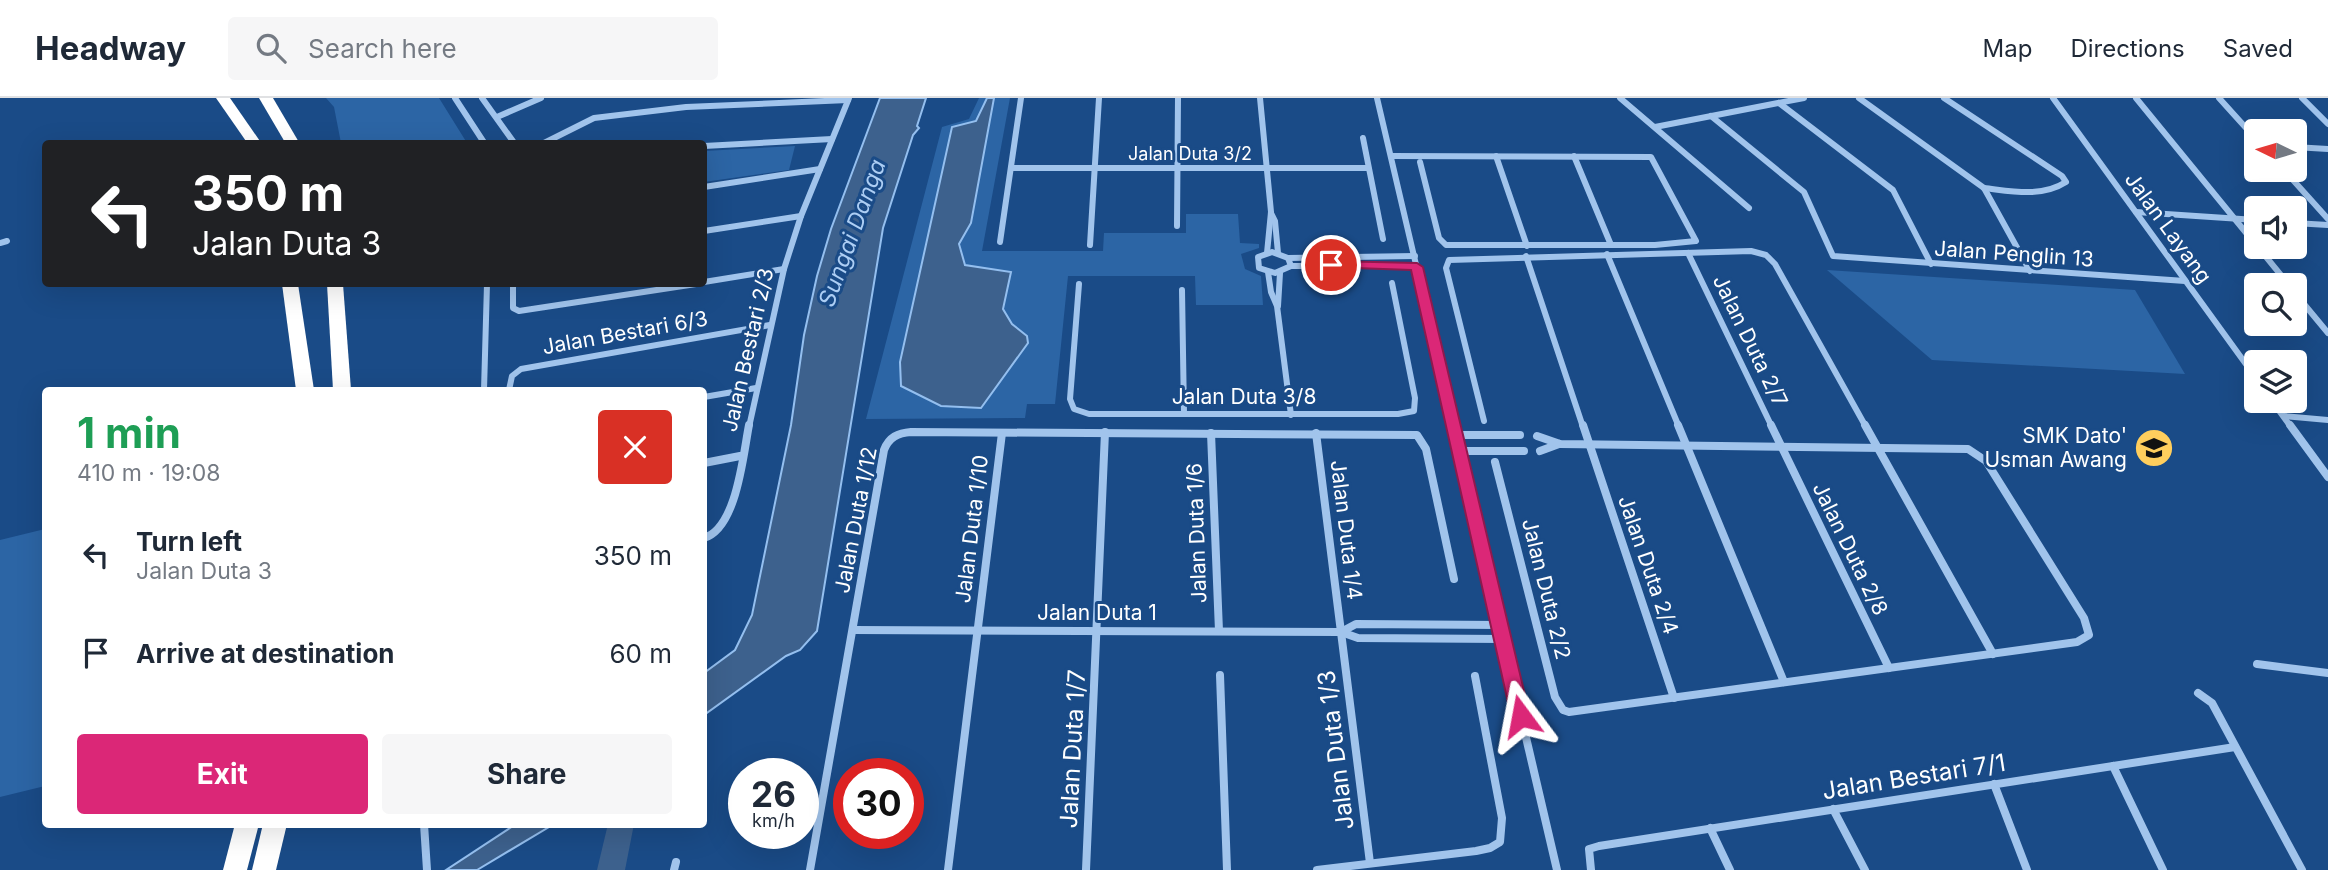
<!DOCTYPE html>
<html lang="en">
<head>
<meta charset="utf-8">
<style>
	:root { --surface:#fff; --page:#f6f6f7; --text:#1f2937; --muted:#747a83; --line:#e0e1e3; --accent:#db2777 }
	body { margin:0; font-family:Inter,sans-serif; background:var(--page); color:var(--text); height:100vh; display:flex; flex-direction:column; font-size:26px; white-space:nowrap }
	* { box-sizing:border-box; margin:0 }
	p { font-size:23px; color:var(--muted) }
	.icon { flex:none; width:38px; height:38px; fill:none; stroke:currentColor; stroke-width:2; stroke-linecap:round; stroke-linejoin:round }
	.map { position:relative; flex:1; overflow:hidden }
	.panel { position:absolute; left:42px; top:289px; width:665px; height:441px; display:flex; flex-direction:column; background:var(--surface); border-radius:7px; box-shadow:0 7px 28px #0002 }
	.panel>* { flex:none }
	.banner { position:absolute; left:42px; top:42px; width:665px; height:147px; border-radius:7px; box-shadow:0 7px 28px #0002; background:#202124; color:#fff; overflow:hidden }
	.needle { width:46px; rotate:275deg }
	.buttons { position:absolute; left:2244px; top:21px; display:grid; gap:14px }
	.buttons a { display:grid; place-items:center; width:63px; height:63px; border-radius:7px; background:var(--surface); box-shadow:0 7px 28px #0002; font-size:35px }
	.speed { position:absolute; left:728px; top:660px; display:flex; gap:14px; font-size:35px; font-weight:700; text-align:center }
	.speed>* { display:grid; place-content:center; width:91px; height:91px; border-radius:50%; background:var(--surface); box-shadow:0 7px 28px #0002; line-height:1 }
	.speed small { font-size:18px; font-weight:400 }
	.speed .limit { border:10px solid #d22; background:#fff; color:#111 }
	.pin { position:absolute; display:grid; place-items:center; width:60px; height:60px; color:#fff; margin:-30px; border:4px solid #fff; border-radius:50%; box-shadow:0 2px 7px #0007 }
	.me { position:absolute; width:77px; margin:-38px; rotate:347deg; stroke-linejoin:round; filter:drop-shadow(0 0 5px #0008) }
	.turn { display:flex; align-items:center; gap:24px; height:147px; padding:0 35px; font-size:32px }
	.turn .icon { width:91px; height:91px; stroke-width:2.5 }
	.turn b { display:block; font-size:49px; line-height:60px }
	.round { display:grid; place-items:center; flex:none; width:74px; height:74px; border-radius:7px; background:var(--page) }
	.headline { display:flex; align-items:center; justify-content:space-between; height:119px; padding:0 35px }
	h1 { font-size:42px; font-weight:700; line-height:52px; color:#1e9e55 }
	.cta { display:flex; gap:14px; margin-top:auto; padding:14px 35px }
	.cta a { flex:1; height:80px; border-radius:7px; background:var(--accent); color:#fff; font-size:28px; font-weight:700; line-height:80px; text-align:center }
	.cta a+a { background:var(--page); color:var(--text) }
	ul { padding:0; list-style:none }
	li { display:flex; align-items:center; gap:21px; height:98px; padding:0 35px }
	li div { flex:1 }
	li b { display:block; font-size:26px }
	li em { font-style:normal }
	header { display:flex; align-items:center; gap:42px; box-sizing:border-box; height:98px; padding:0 35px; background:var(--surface); border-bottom:2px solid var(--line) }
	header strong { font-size:33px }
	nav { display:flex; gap:38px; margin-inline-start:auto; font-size:24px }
	.search { width:490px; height:63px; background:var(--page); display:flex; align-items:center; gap:18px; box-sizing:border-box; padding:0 24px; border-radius:7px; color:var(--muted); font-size:26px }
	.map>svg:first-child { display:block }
	.green { fill:#2c65a5 }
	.water { fill:#3d618d; stroke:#94bfef; stroke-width:2 }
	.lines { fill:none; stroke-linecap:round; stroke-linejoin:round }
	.river { fill:#3d618d; fill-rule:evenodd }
	.minor-far1 { stroke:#a1c4ec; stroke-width:6 }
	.minor { stroke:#a1c4ec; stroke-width:8 }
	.motorway { fill:#fff; fill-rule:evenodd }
	.route { fill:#db2777; stroke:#8e194d; stroke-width:2 }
	.labels { text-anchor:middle; stroke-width:6; stroke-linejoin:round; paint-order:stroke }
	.far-street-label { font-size:18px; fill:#fff; stroke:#1a4b87 }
	.street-label { font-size:21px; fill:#fff; stroke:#1a4b87 }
	.poi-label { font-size:21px; fill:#fff; stroke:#1a4b87; text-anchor:end }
	.water-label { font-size:23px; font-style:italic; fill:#adcef4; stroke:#1a4b87 }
	.near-street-label { font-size:24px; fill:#fff; stroke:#1a4b87 }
</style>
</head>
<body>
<header>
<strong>Headway</strong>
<div class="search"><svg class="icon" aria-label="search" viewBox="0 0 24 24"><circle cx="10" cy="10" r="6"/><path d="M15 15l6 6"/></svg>Search here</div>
<nav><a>Map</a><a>Directions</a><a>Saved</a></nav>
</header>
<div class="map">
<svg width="2328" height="772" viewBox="0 0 2328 772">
	<rect width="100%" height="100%" fill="#1a4b87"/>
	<g class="green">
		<polygon points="326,0 439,0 467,45 341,45 334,9"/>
		<polygon points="979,0 1010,0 982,153 1103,153 1104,135 1186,135 1186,116 1238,116 1240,145 1259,146 1259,150 1241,156 1245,171 1261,178 1263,207 1196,207 1195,178 1068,178 1055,306 1027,306 1025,320 866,321 942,29 969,21"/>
		<polygon points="795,48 789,72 704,84 704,53"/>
		<polygon points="1827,172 2135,192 2185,276 1932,262"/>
		<polygon points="45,431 45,688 0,699 0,442"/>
	</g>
	<g class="water">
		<polygon points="880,0 926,0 917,28 919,30 913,37 883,130 817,533 800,552 786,558 704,617 704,575 735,552 752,517 791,327 804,237 817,178 831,131"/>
		<polygon points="987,0 994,0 971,125 959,146 965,167 1011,174 1003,211 1012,226 1027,238 1028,245 981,310 941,308 901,288 900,264 952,29 976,23"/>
		<polygon points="516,726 554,726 477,772 446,772"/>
	</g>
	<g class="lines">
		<polygon class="river" points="608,726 634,726 625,772 597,772"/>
		<g class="minor-far1">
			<polyline points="455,0 485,46"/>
			<polyline points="482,0 515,46"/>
			<polyline points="1260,0 1271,114 1267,155"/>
			<polyline points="1377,0 1454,329"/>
			<polyline points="1620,0 1749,110"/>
			<polyline points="1859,0 1984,90 2030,173"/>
			<path d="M1944 0 2062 78 2066 84C2041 100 2011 93 1984 90"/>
			<polyline points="2053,0 2256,280"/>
			<polyline points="2136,0 2256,147"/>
			<polyline points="2219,0 2256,41"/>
			<polyline points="2302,0 2328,26"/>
			<polyline points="1779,5 1893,92 1931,166"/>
			<polyline points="1711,18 1804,94 1833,158 2185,183"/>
			<polyline points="497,19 541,0"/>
			<polyline points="1655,29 1804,0"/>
			<polyline points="1363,40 1383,141"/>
			<polyline points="542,46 594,20 686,9 848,2"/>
			<polyline points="704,48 832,41"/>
			<polyline points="2294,49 2328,51"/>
			<polyline points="1392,58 1651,59 1696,143 1655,147 1446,147 1439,140 1420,64"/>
			<polyline points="1496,58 1527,148"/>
			<polyline points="1574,58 1611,147"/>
			<polyline points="1011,70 1368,70"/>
			<polyline points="2284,72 2328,121"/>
			<polyline points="704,89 820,71"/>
			<polyline points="2136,114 2256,122"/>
			<polyline points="1271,115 1275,123 1278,155"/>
			<polyline points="2294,125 2328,127"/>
			<polyline points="1177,128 1178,0"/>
			<polyline points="704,133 801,118"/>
			<polyline points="1000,144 1021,0"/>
			<polyline points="0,145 7,143"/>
			<polyline points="1090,147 1099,0"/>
			<polyline points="2258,149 2289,187"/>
			<polygon points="1272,154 1288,160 1291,168 1275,175 1259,170 1258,159"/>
			<polyline points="1688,155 1772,329"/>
			<polyline points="1607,156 1679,329"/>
			<polyline points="1526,158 1583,329"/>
			<polyline points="1288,160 1415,158"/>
			<polyline points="1291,168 1417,168"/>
			<polyline points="1268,174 1271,194 1277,208 1291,317"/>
			<polyline points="704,184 784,171"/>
			<polyline points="513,186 513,210 519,213 696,186"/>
			<polyline points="1079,186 1070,301 1074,311 1089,316 1398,316 1414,313 1415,300 1392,185"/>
			<polyline points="1182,192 1184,316"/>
			<polyline points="2294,194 2328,235"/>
			<polyline points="1278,208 1280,175"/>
			<polyline points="484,292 487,186"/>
			<polyline points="509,292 512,278 521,271 770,227"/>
			<polyline points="704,299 756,290"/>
			<polyline points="2272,303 2291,329"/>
			<polyline points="2284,318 2328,322"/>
			<polyline points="1484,323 1446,170 1449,162 1751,153 1766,157 1775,166 1866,329"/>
			<polyline points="749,329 784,171 801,118 849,0"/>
		</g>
		<g class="minor">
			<polyline points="1453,327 1557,772"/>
			<polyline points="1583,327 1674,600"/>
			<polyline points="1678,327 1784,584"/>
			<polyline points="1771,327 1889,570"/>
			<polyline points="1865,327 1993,556"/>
			<polyline points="2290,327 2328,379"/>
			<polyline points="1211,335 1219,533"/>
			<polyline points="1316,335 1370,765"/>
			<polyline points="1457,337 1520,337"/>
			<polyline points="1460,353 1524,353"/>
			<polyline points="1540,353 1559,346"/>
			<polyline points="1495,364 1555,599 1563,612 1569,614 2077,544 2089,537 2084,520 1986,363 1968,351 1560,346 1537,338"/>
			<polyline points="704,365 740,358"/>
			<path d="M704 440C737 430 743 357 749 327"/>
			<polyline points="853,532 1341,534 1358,540 1503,541"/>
			<polyline points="1341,534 1356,526 1500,527"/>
			<polyline points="2257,566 2328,575"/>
			<polyline points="1220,577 1227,772"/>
			<polyline points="2198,595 2212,605 2302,772"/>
			<polyline points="2113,668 2163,772"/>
			<polyline points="1994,686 2027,772"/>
			<polyline points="1833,711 1865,772"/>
			<polyline points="424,726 427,772"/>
			<polyline points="1710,730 1730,772"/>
			<polyline points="674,772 676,764"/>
			<path d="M810 772 884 352C889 339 898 335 911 334L1417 337 1426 351 1454 481"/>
			<polyline points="948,772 1002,335"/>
			<polyline points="1086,772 1105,334"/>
			<polyline points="1317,772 1476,753 1490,750 1500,744 1502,720 1475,578"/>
			<polyline points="1591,772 1589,751 1599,748 2235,649"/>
		</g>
		<g class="motorway">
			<polygon points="216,0 230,0 262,46 248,46"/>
			<polygon points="259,0 273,0 300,46 286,46"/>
			<polygon points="282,186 298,186 314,292 296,292"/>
			<polygon points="327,186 343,186 351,292 333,292"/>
			<polygon points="235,726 259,726 247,772 223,772"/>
			<polygon points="263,726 287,726 276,772 252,772"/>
		</g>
	</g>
	<polygon class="route" points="1331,163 1417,165 1423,169 1530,618 1527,624 1521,626 1514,624 1511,618 1411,172 1326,169 1326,164"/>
	<defs>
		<g id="school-disc" transform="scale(2.0125)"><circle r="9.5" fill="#ffce5d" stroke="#1a4b87"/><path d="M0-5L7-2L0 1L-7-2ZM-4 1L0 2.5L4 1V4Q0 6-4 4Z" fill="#111"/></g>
	</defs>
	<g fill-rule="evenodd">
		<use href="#school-disc" x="2154" y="350"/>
	</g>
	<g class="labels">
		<g class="far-street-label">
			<text x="1190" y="62">Jalan Duta 3/2</text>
		</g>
		<g class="street-label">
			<text transform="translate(2168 130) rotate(54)" y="7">Jalan Layang</text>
			<text transform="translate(2014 156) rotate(4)" y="7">Jalan Penglin 13</text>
			<text transform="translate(625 235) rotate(-10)" y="7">Jalan Bestari 6/3</text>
			<text transform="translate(1750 243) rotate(64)" y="7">Jalan Duta 2/7</text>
			<text transform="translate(748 252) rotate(-77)" y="7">Jalan Bestari 2/3</text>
			<text x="1244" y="306">Jalan Duta 3/8</text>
			<text transform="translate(856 422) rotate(-79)" y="7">Jalan Duta 1/12</text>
			<text transform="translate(972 431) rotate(-83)" y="7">Jalan Duta 1/10</text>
			<text transform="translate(1346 432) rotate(83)" y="7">Jalan Duta 1/4</text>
			<text transform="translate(1197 435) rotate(-92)" y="7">Jalan Duta 1/6</text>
			<text transform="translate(1850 451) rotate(64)" y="7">Jalan Duta 2/8</text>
			<text transform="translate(1648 467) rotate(71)" y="7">Jalan Duta 2/4</text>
			<text transform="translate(1546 491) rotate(76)" y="7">Jalan Duta 2/2</text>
			<text x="1097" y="522">Jalan Duta 1</text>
		</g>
		<g class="poi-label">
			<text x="2127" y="345">SMK Dato'<tspan x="2127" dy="24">Usman Awang</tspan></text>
		</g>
		<g class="water-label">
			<text transform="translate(852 135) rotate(-70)" y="8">Sungai Danga</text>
		</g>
		<g class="near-street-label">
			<text transform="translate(1073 651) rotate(-87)" y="8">Jalan Duta 1/7</text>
			<text transform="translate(1336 652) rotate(-97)" y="8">Jalan Duta 1/3</text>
			<text transform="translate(1914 679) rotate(-9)" y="8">Jalan Bestari 7/1</text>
		</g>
	</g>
</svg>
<div class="buttons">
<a><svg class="needle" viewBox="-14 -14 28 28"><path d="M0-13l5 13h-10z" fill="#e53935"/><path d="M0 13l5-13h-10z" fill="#747a83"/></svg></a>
<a><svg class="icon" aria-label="sound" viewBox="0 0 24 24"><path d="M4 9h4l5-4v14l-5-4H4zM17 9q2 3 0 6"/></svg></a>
<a><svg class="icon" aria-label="search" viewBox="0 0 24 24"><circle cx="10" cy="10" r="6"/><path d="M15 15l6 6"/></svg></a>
<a><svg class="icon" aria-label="layers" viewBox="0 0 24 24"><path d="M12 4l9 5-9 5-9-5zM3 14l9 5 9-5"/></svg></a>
</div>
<div class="speed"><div>26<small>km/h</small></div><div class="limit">30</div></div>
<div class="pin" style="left:1331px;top:167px;background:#d93025"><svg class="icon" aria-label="arrive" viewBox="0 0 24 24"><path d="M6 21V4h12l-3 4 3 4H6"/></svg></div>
<svg class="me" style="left:1521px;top:618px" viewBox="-20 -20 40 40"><path d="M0-17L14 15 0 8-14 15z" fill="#db2777" stroke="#fff" stroke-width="4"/></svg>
<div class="banner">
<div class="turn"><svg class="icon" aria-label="left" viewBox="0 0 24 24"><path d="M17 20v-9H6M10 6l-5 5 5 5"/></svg><div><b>350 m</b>Jalan Duta 3</div></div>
</div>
<section class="panel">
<div class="headline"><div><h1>1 min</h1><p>410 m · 19:08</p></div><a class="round" style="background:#d93025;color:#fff"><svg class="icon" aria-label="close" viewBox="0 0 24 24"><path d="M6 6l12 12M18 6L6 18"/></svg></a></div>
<ul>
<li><svg class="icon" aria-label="left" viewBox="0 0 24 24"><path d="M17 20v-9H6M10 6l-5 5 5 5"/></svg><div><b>Turn left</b><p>Jalan Duta 3</p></div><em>350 m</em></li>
<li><svg class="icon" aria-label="arrive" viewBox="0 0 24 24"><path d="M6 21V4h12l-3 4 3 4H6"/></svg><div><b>Arrive at destination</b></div><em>60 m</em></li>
</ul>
<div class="cta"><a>Exit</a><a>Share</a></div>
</section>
</div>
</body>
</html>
